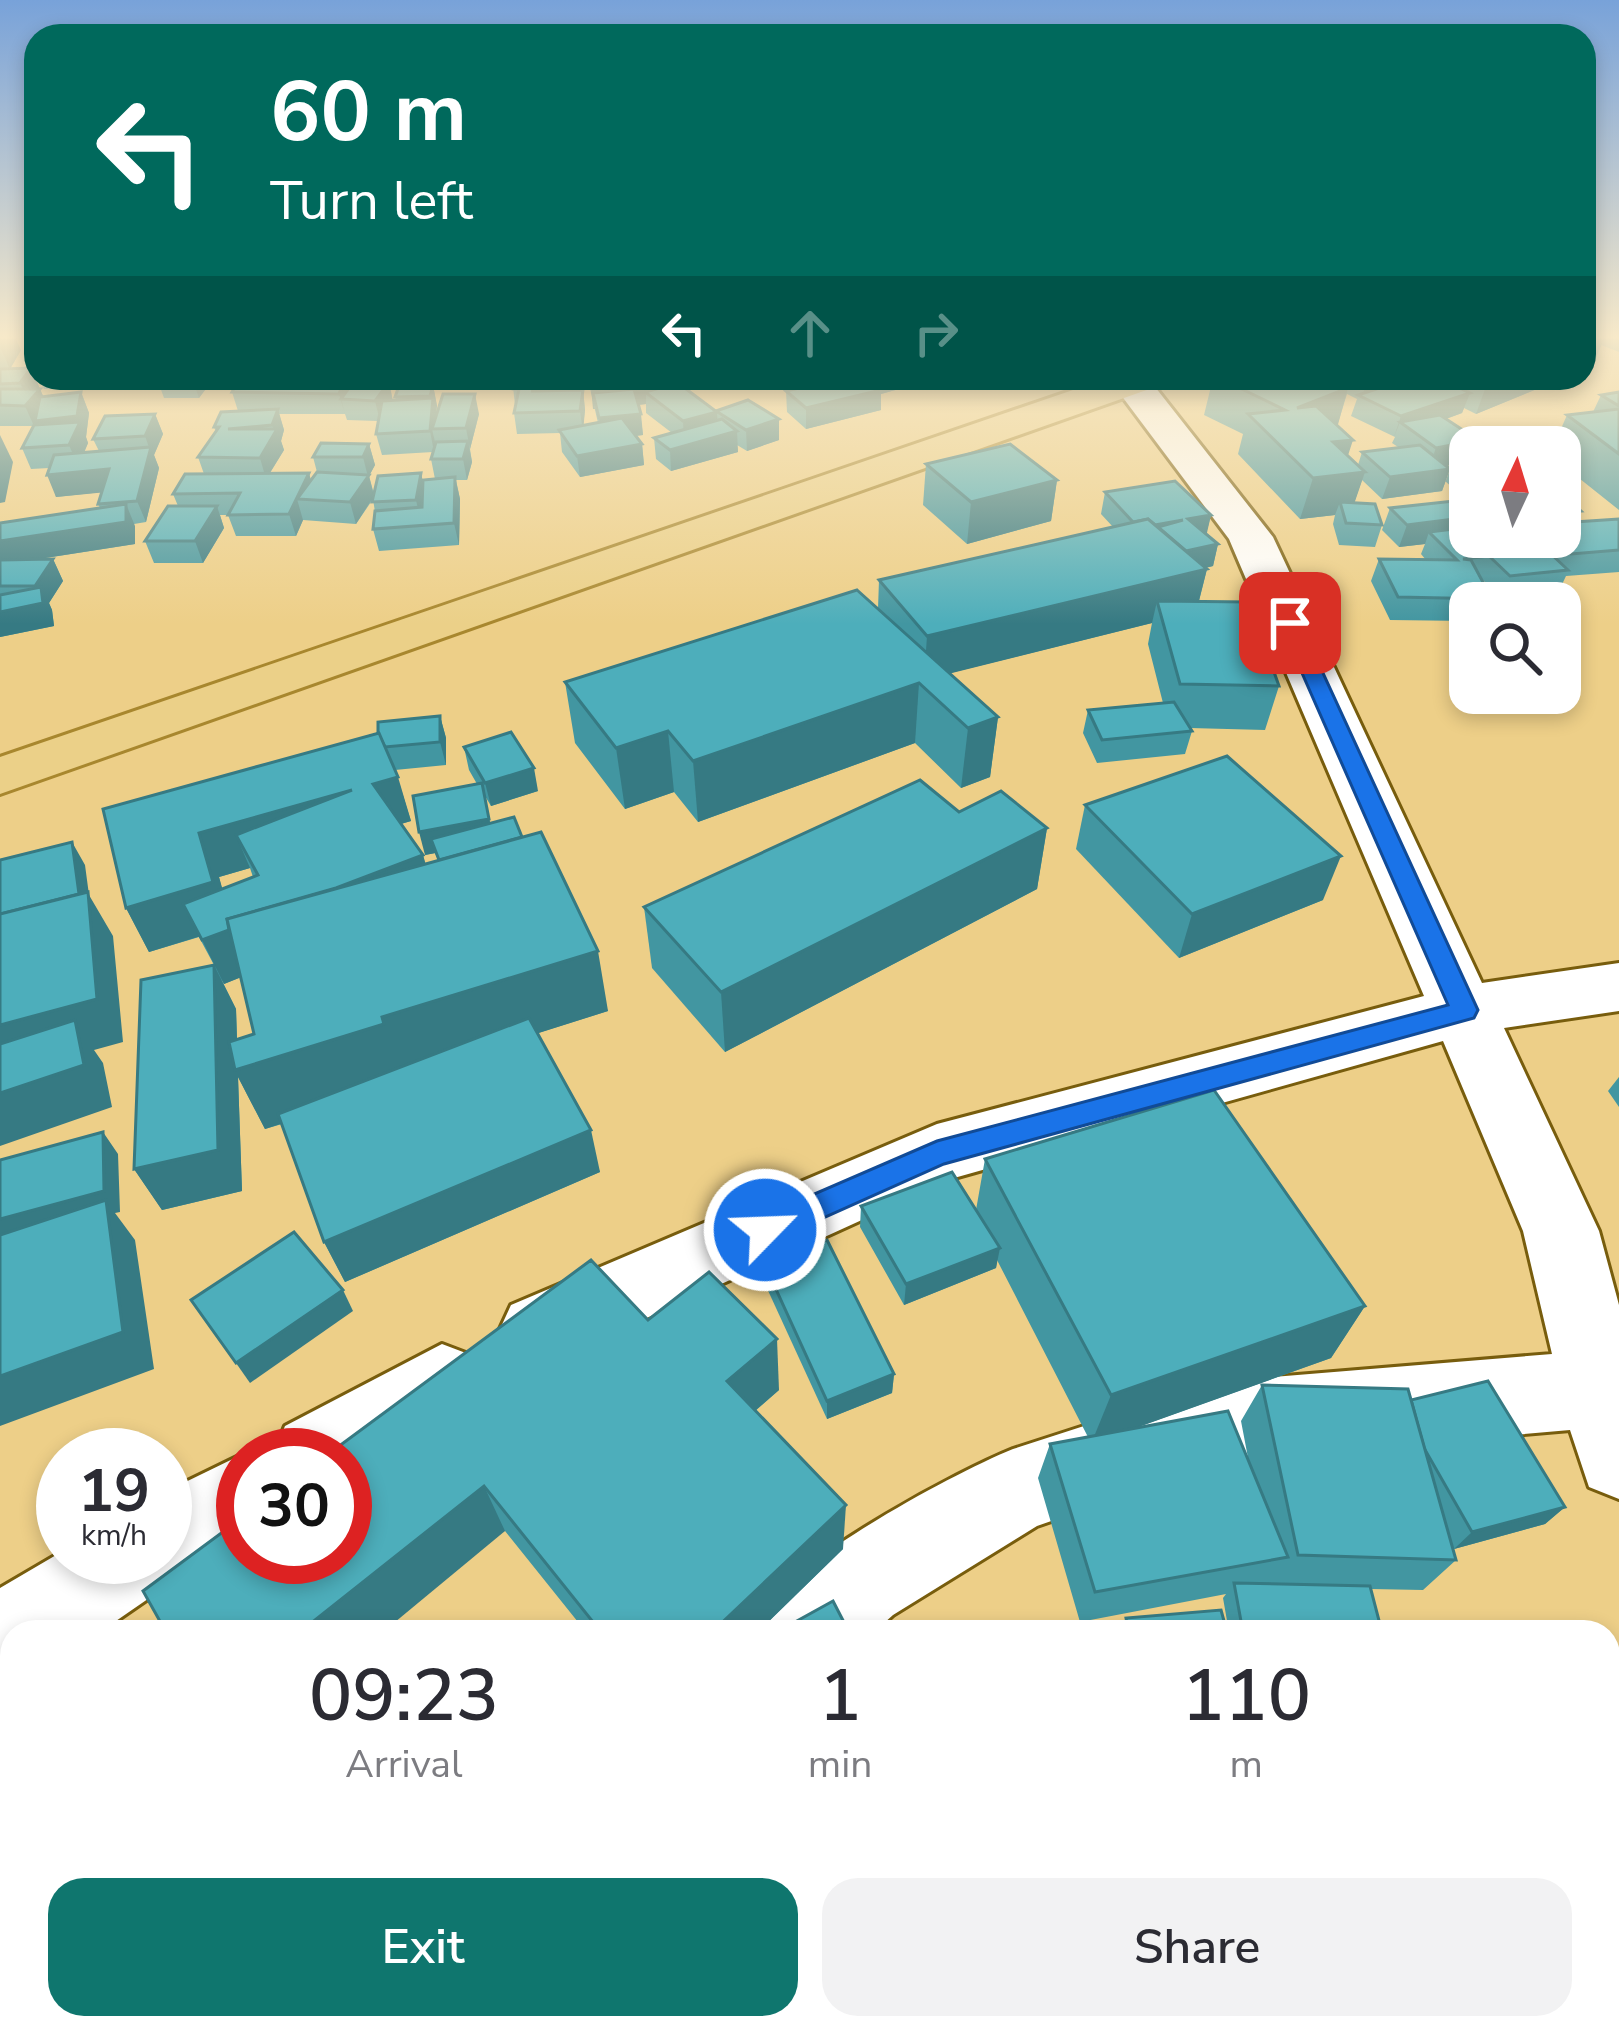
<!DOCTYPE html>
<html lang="en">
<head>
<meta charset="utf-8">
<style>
	:root { --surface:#fff; --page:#f2f2f3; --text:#2b2b33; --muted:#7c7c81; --accent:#0f766e }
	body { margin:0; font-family:"Nunito Sans",sans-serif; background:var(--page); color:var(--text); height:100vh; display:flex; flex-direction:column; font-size:45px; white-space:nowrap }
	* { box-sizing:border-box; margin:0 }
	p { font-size:39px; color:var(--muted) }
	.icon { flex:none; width:66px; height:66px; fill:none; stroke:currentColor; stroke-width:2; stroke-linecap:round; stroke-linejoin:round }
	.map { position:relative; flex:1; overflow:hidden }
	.panel { position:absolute; left:0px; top:1620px; width:1620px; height:420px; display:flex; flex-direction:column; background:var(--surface); border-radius:36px 36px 0 0; box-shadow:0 6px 18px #0003 }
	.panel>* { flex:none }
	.banner { position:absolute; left:24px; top:24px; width:1572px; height:366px; border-radius:36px; box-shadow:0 6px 18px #0003; background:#00695c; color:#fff; overflow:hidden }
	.needle { width:78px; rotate:4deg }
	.controls { position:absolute; left:1449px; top:426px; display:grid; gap:24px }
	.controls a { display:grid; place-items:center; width:132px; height:132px; border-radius:24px; background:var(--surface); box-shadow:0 6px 18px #0003; font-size:60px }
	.speed { position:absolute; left:36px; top:1428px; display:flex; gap:24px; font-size:60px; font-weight:700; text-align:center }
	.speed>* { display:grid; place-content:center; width:156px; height:156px; border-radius:50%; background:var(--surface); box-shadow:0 6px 18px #0003; line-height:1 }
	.speed small { font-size:30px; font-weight:400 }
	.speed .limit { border:18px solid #d22; background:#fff; color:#111 }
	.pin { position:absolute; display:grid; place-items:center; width:102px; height:102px; color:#fff; margin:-51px; border-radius:24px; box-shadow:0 6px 18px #0006 }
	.me { position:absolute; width:132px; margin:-66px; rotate:66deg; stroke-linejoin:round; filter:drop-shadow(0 0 9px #0008) }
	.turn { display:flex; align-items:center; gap:42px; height:252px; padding:0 48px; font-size:54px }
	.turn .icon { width:156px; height:156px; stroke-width:2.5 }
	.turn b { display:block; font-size:84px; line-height:102px }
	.lanes { display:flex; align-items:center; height:114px; padding:0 48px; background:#0003; justify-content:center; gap:60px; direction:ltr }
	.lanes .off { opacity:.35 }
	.eta { display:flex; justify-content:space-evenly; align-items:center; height:204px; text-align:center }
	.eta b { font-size:72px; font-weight:600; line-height:84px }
	.cta { display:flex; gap:24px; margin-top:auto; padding:24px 48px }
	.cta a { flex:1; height:138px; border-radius:36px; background:var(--accent); color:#fff; font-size:48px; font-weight:600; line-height:138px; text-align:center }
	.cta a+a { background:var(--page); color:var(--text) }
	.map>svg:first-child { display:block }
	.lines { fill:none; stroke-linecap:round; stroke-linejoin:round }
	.street-casing { stroke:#785d0d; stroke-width:6 }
	.primary-casing { stroke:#a8872e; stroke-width:6 }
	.street { fill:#fff; fill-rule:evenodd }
	.primary { fill:#ebd088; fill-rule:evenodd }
	.wall { fill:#4296a1; fill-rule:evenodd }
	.shaded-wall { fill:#367a83 }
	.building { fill:#4daebb; stroke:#367a83; stroke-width:3 }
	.route { fill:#1a73e8; stroke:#114b97; stroke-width:3 }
</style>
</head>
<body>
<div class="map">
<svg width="1619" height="2040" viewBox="0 0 1619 2040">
	<rect width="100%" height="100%" fill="#edcf88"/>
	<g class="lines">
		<g class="street-casing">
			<g id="street">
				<path d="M1116 378H1148L1273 537 1482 983 1619 963V1011L1504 1028 1599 1231 1619 1305V1499L1589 1487 1570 1430 1223 1461 1037 1526 893 1615 874 1632H759C763 1621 767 1607 774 1598 813 1550 954 1473 1013 1449L1223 1381 1552 1354 1523 1231 1443 1041 954 1178 539 1367 511 1357 499 1331 511 1305 937 1124 1424 996 1229 539 1118 391 1113 383Z"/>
				<polygon points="442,1344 471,1355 483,1382 471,1409 345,1484 345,1455 273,1455 285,1426"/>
				<polygon points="243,1454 243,1545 171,1583 100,1632 12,1632 12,1683 0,1688 0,1588 63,1551 63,1557 165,1557 165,1492"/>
				<polygon points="322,2028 440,2028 435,2040 317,2040"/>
			</g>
		</g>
		<g class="primary-casing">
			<polygon id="primary" points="1108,378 1164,378 1158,386 0,794 0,757"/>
		</g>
		<use href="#street" class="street"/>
		<use href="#primary" class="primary"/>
	</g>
	<g class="wall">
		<polygon points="0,339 21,350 10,369 31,368 43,396 81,392 89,413 86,437 88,443 84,453 99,451 93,439 155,414 163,434 154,455 159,468 146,522 134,524 135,544 39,559 53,559 63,581 49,603 52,610 54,626 0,637 0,523 100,508 98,504 102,492 56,497 49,468 31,469 22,448 33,426 0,426"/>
		<polygon points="24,339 36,339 36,357 33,357"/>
		<polygon points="1584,339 1619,339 1619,352 1601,345 1592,367 1584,370"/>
		<polygon points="39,378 98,378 94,387 44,389"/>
		<polygon points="118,378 214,378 199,398 164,398 160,387 122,386"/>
		<path d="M240 378H347L349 388 389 382 393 401 396 400 395 397 433 385 437 406 436 415 479 414 470 449 472 462 467 480H456L460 499 459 545 379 551 373 529 375 512 373 499 356 524 303 520 296 536H236L228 515H220L224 528 203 563H154L145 541 178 506 173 494 204 474 198 457 216 432 214 427 238 411 232 392ZM279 414H345L347 420 378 421 376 434 382 455 433 452 431 459 435 479 374 494 369 476 375 465 369 444 313 457 317 472 311 480 270 473 284 450 281 441 284 430Z"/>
		<path d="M512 378H733L734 388 686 389 716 411 779 440 747 451 737 445 738 452 671 471 656 459 654 438 672 433 646 413V404L639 405 643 435 636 436 642 444 644 465 580 477 562 452 560 433 517 434 514 413 515 405ZM576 384H589L598 423 583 426 585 410 583 390H577Z"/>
		<polygon points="844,378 938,378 881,394 881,410 806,429 787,412 786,391"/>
		<path d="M1213 378H1397L1395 383 1410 378H1564L1476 414 1464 408 1462 413 1446 419 1478 440 1475 447H1470V503L1445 481 1451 465 1446 466 1450 469 1442 491 1382 499 1362 480 1354 503 1382 525 1375 547 1339 545 1333 524 1335 515 1300 519 1238 454 1243 434 1204 415ZM1347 394 1357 399 1351 416 1395 437 1392 443 1398 447 1362 452 1358 465 1348 456 1337 426Z"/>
		<polygon points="1619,392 1619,510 1560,463 1560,447 1553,447 1567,415 1593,412 1601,395"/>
		<polygon points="926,464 1057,480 1051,521 967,544 923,505"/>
		<polygon points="1105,492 1211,515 1206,534 1218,544 1213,566 1205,568 1207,569 1199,601 1279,686 1265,730 1190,728 1192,731 1185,754 1097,763 1083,733 1088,710 1163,703 1148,644 1152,623 950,673 998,717 990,777 961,788 915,743 698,822 674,792 625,809 575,743 565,682 878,609 879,580 1113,527 1101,514"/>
		<polygon points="1560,492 1581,511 1576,522 1619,519 1619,572 1566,576 1558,593 1501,599 1482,579 1492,599 1491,603 1470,603 1470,621 1390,620 1371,581 1379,559 1426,560 1421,554 1425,544 1399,547 1382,530 1390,508 1470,537 1536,540 1537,537 1560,537"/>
		<path d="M440 716 446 738V765L395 770 411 821 401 824 423 855 425 864 438 860 435 853 425 855 477 784 469 770 464 747 538 791 491 806 485 796 490 823 522 837 608 1011 538 1033 600 1172 345 1282 324 1242 282 1124 265 1129 238 1077 242 1191 162 1210 134 1169 214 965 199 937 149 952 126 908 103 809ZM250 868 253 877 222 889 219 877ZM241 977 254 1034 237 1040 236 1009 221 979 224 984Z"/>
		<polygon points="1085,805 1323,900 1179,958 1076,849"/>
		<polygon points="959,812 1047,828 1037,889 725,1052 652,968 644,907"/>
		<polygon points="1619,1077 1619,1107 1608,1091"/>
		<polygon points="985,1159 1365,1306 1331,1358 1135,1428 1249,1463 1241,1421 1262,1385 1411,1400 1565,1507 1545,1524 1454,1549 1451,1543 1456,1560 1423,1590 1371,1589 1382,1632 1229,1632 1223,1598 1226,1594 1080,1622 1038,1478 1050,1444 1088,1437 997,1260 996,1268 904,1305 860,1227 861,1206 976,1210"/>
		<polygon points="764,1263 894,1374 892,1393 827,1419 765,1284"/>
		<polygon points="648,1320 779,1390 755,1411 843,1549 758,1632 586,1632 505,1531 166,1632"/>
		<polygon points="1126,1618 1227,1632 1117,1632"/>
	</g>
	<g class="shaded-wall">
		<polygon points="0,339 16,339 21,350 10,369 1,349"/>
		<polygon points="1584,339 1604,339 1592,367 1584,370"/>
		<polygon points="31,368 49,410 81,392 89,413 86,437 88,443 78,466 69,445 44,442 36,424 34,426 25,406 28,401 20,383"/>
		<polygon points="192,378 214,378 199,398"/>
		<polygon points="299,378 347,378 351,396 341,399 345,414 339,394"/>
		<polygon points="877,378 938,378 881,394 881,410 806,429 806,408 876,391"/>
		<polygon points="1379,378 1397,378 1391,393 1362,397 1367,381"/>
		<polygon points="1489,378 1564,378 1476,414"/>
		<polygon points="389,382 393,403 380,421 375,401"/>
		<polygon points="646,383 646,404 597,409 593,393 595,409 593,409 591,388"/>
		<polygon points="433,385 437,406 436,412 437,419 432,429 435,442 434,452 430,431 432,406 430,396"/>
		<polygon points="1348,388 1337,428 1297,408"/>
		<polygon points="583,390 585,410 583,432 580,411"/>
		<polygon points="1470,393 1462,413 1412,431 1400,422 1394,437 1401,416"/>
		<polygon points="475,394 479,414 470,449 466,428"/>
		<polygon points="278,409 284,430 281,441 284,450 266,479 260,458 275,433 272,425"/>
		<polygon points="717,412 718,433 684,442 683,421"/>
		<polygon points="155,414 163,434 154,455 159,468 146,522 137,501 150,450 145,436"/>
		<polygon points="641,414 643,435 602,439 599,418"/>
		<polygon points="779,419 779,440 747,451 746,430"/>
		<polygon points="737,431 738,452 671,471 670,450"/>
		<polygon points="0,435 13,462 5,502 0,503"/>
		<polygon points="1353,440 1342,474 1365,472 1351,513 1340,502 1335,515 1300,519 1313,478 1333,442"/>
		<polygon points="1478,440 1475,447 1470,447 1469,462 1453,460 1451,465 1428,469 1436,448"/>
		<polygon points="468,441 472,462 467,480 463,459"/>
		<polygon points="369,444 375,465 369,476 374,496 356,524 350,502 368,477 363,457"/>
		<polygon points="642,444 644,465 580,477 577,456"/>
		<polygon points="109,469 117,491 56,497 47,475"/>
		<polygon points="1450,469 1442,491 1382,499 1390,477"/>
		<polygon points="309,473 315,494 297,499 303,520 296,536 289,514"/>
		<polygon points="421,473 426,495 421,522 416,500"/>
		<polygon points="455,477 460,499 459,545 454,523"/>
		<polygon points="1057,480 1051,521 967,544 971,502"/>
		<polygon points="126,504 135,526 135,544 0,565 0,541"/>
		<polygon points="217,506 224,528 203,563 195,541"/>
		<polygon points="1211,515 1206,537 1188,519"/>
		<polygon points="1470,517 1470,537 1429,532 1425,544 1399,547 1407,525"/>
		<polygon points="1218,544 1213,566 1168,577 1173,554"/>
		<polygon points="53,559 63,581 49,603 52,610 54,626 0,637 0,612 43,603 35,586"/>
		<polygon points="1207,569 1196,612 1157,601 1152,623 924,680 927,636"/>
		<polygon points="919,683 915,743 698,822 693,761"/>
		<polygon points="440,716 446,738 446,765 440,742"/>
		<polygon points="998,717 990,777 961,788 968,728"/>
		<polygon points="668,731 674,792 625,809 616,748"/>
		<polygon points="534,768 538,791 491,806 485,783"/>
		<polygon points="398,777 411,821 387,828 373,784"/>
		<polygon points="482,783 494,842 425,855 419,832"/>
		<polygon points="352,790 236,835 250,868 219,877 233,926 149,952 126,908 199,833"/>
		<polygon points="1047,828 1037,889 725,1052 721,992"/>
		<polygon points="72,842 85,865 89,895 113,936 123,1042 94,1050 103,1063 112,1107 0,1146 0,1025 11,941"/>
		<polygon points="423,855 436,899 224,984 202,940"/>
		<polygon points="1341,856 1323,900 1179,958 1192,914"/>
		<polygon points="598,951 608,1011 404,1076 406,1083 265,1129 238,1077 242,1191 162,1210 134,1169 214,965 236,1009 238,1069 382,1017"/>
		<polygon points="591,1130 600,1172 345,1282 324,1242"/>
		<polygon points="103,1132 118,1154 120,1212 115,1213 135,1240 154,1369 0,1426 0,1219"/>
		<polygon points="1000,1248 996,1268 904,1305 906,1284"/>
		<polygon points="343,1290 353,1311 250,1383 236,1363"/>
		<polygon points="1365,1306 1331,1358 1091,1444 1111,1395"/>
		<polygon points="777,1339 779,1390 732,1431 727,1381"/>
		<polygon points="894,1374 892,1393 827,1419 827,1401"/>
		<polygon points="484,1486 505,1531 383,1632 300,1632"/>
		<polygon points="846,1505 843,1549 758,1632 712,1632"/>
		<polygon points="1565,1507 1545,1524 1454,1549 1472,1532"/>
		<polygon points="12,1952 12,1985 0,1998 0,1964"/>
		<polygon points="306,2028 319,2028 328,2040 315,2040"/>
		<polygon points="776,2028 808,2028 765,2040 733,2040"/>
	</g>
	<g class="building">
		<polygon points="31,368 20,383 0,384 0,369"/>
		<polygon points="240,378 345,378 339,394 232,392"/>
		<polygon points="512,378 574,378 574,387 531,391 583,390 580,411 514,413 519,389 513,389"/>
		<polygon points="588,378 644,378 646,383 591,388"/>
		<polygon points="844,378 867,378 881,390 806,408 786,391"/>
		<polygon points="1219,378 1326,378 1348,388 1297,408 1316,406 1353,440 1333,442 1365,472 1313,478 1248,414 1285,410"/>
		<polygon points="1410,378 1438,378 1470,393 1401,416 1358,395"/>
		<polygon points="354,381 389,382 375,401 341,399"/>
		<polygon points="678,383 717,412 683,421 645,392"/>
		<polygon points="433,385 430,396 395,397 399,386"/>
		<polygon points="0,389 40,389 25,406 0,405"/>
		<polygon points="634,389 641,414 599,418 593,393"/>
		<polygon points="81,392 77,416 35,421 40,397"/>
		<polygon points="1619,392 1619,406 1601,395"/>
		<polygon points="443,394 475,394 466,428 432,429"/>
		<polygon points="433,398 430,431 376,434 382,401"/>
		<polygon points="748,400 779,419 746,430 716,411"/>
		<polygon points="278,409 272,425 228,429 277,429 260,458 198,457 219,427 214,427 221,412"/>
		<polygon points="1619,409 1619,454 1567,415"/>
		<polygon points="155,414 145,436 93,439 105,416"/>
		<polygon points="1440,415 1478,440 1436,448 1400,422"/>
		<polygon points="622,418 642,444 577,456 559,430"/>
		<polygon points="722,419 737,431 670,450 654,438"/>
		<polygon points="80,422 69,445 22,448 34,425"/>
		<polygon points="468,441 463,459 431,459 436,442"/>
		<polygon points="321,443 369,444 363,457 313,457"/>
		<polygon points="1010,444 1057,480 971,502 926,464"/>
		<polygon points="1420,445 1450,469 1390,477 1362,452"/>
		<polygon points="151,447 137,501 98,504 109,469 47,475 54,455"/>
		<polygon points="1470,458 1470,474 1453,460"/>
		<polygon points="317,472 369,475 350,502 297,499"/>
		<polygon points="309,473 289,514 228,515 240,493 173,494 185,474"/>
		<polygon points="421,473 416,500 372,502 378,476"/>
		<polygon points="455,477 454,523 373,529 375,511 422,507 423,480"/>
		<polygon points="1175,481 1211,515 1188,519 1218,544 1186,551 1158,527 1183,520 1155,525 1148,519 1133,522 1105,492"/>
		<polygon points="1560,492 1581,511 1560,513"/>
		<polygon points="1463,500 1470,506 1470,517 1407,525 1390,508"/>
		<polygon points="1340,502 1375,504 1382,525 1346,523"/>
		<polygon points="126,504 126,522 0,541 0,523"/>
		<polygon points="168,506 217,506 195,541 145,541"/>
		<polygon points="1148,519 1207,569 927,636 879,580"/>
		<polygon points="1619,519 1619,550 1571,554 1555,537 1560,537 1560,523"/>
		<polygon points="1470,527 1470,537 1533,537 1568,570 1510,576 1489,556 1463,559 1471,560 1492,599 1398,597 1379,559 1457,560 1429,532"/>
		<polygon points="53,559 35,586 0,586 0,560"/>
		<polygon points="41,587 43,603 0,612 0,595"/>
		<polygon points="857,590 998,717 968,728 919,683 693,761 668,731 616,748 565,682"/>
		<polygon points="1157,601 1249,602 1279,686 1180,684"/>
		<polygon points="1174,702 1192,731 1102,740 1088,710"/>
		<polygon points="440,716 440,742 385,747 378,734 378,722"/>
		<polygon points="511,732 534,768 485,783 464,747"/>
		<polygon points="379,733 398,777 373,784 423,855 336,888 227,919 229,930 202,940 183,904 258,875 236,835 352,790 199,833 213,882 126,908 103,809"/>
		<polygon points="1227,756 1341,856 1192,914 1085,805"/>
		<polygon points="920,780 959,812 1001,791 1047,828 721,992 644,907"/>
		<polygon points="482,783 489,819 419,832 413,796"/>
		<polygon points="514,817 522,837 439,860 431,839"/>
		<polygon points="541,832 598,951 382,1017 384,1024 235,1070 229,1042 254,1034 227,919"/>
		<polygon points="72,842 79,894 0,914 0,860"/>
		<polygon points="88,892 97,999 0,1025 0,914"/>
		<polygon points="214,965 218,1150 134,1169 141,980"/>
		<polygon points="529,1018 591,1130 324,1242 278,1114"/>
		<polygon points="75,1020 84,1065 0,1093 0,1044"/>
		<polygon points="1214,1090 1365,1306 1111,1395 985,1159"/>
		<polygon points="103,1132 104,1191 0,1219 0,1160"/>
		<polygon points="952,1172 1000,1248 906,1284 861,1206"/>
		<polygon points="106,1200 123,1332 0,1376 0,1235"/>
		<polygon points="294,1232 343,1290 236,1363 191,1300"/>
		<polygon points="827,1240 894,1374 827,1401 764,1263"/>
		<polygon points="591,1260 648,1320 709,1272 777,1339 727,1381 846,1505 712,1632 601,1632 484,1486 300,1632 166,1632 143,1591 243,1517 243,1557 345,1557 345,1455 327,1455"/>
		<polygon points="1488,1381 1565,1507 1472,1532 1424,1448 1411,1400"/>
		<polygon points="1262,1385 1408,1389 1456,1560 1298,1555"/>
		<polygon points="1228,1411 1288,1557 1095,1592 1050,1444"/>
		<polygon points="1234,1583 1370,1586 1382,1632 1243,1632"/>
		<polygon points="833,1601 849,1632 777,1632"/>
		<polygon points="1221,1610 1227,1632 1129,1632 1126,1618"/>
		<polygon points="12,1756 12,1947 0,1929 0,1767"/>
		<polygon points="0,1932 12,1948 12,1952 0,1964"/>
		<polygon points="179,2028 306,2028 315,2040 167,2040"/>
		<polygon points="719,2028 776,2028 733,2040 720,2040"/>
	</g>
	<linearGradient id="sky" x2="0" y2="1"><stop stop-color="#78a2d9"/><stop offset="0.54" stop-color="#f7e9c9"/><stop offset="1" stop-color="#f7e9c9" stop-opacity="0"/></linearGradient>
	<rect width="1619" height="624" fill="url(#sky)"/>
	<polygon class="route" points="1283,619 1300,623 1478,1010 1474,1018 944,1164 776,1239 765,1243 754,1239 750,1230 754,1220 937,1141 1448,1005 1280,623"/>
</svg>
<div class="controls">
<a><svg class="needle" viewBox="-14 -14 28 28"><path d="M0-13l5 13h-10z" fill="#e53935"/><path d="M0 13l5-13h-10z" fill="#7c7c81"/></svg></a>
<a><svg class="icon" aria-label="search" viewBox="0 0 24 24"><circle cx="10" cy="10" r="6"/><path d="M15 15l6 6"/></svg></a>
</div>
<div class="speed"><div>19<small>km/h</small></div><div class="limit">30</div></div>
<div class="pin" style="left:1290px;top:623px;background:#d93025"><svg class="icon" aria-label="arrive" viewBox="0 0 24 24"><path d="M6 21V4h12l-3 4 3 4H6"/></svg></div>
<svg class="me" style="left:765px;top:1230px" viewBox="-20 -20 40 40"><circle r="17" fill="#1a73e8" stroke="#fff" stroke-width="3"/><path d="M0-11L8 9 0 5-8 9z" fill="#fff"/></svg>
<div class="banner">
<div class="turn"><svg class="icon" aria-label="left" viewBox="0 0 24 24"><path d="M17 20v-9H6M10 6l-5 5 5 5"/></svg><div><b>60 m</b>Turn left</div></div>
<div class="lanes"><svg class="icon" aria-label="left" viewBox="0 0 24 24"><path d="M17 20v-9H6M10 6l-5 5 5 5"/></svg><svg class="icon off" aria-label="ahead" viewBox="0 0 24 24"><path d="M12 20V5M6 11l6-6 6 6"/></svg><svg class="icon off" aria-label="right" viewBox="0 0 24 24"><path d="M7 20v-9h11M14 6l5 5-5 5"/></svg></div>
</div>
<section class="panel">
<div class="eta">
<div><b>09:23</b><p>Arrival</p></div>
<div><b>1</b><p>min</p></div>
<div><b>110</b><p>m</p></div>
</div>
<div class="cta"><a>Exit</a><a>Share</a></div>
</section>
</div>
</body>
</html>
